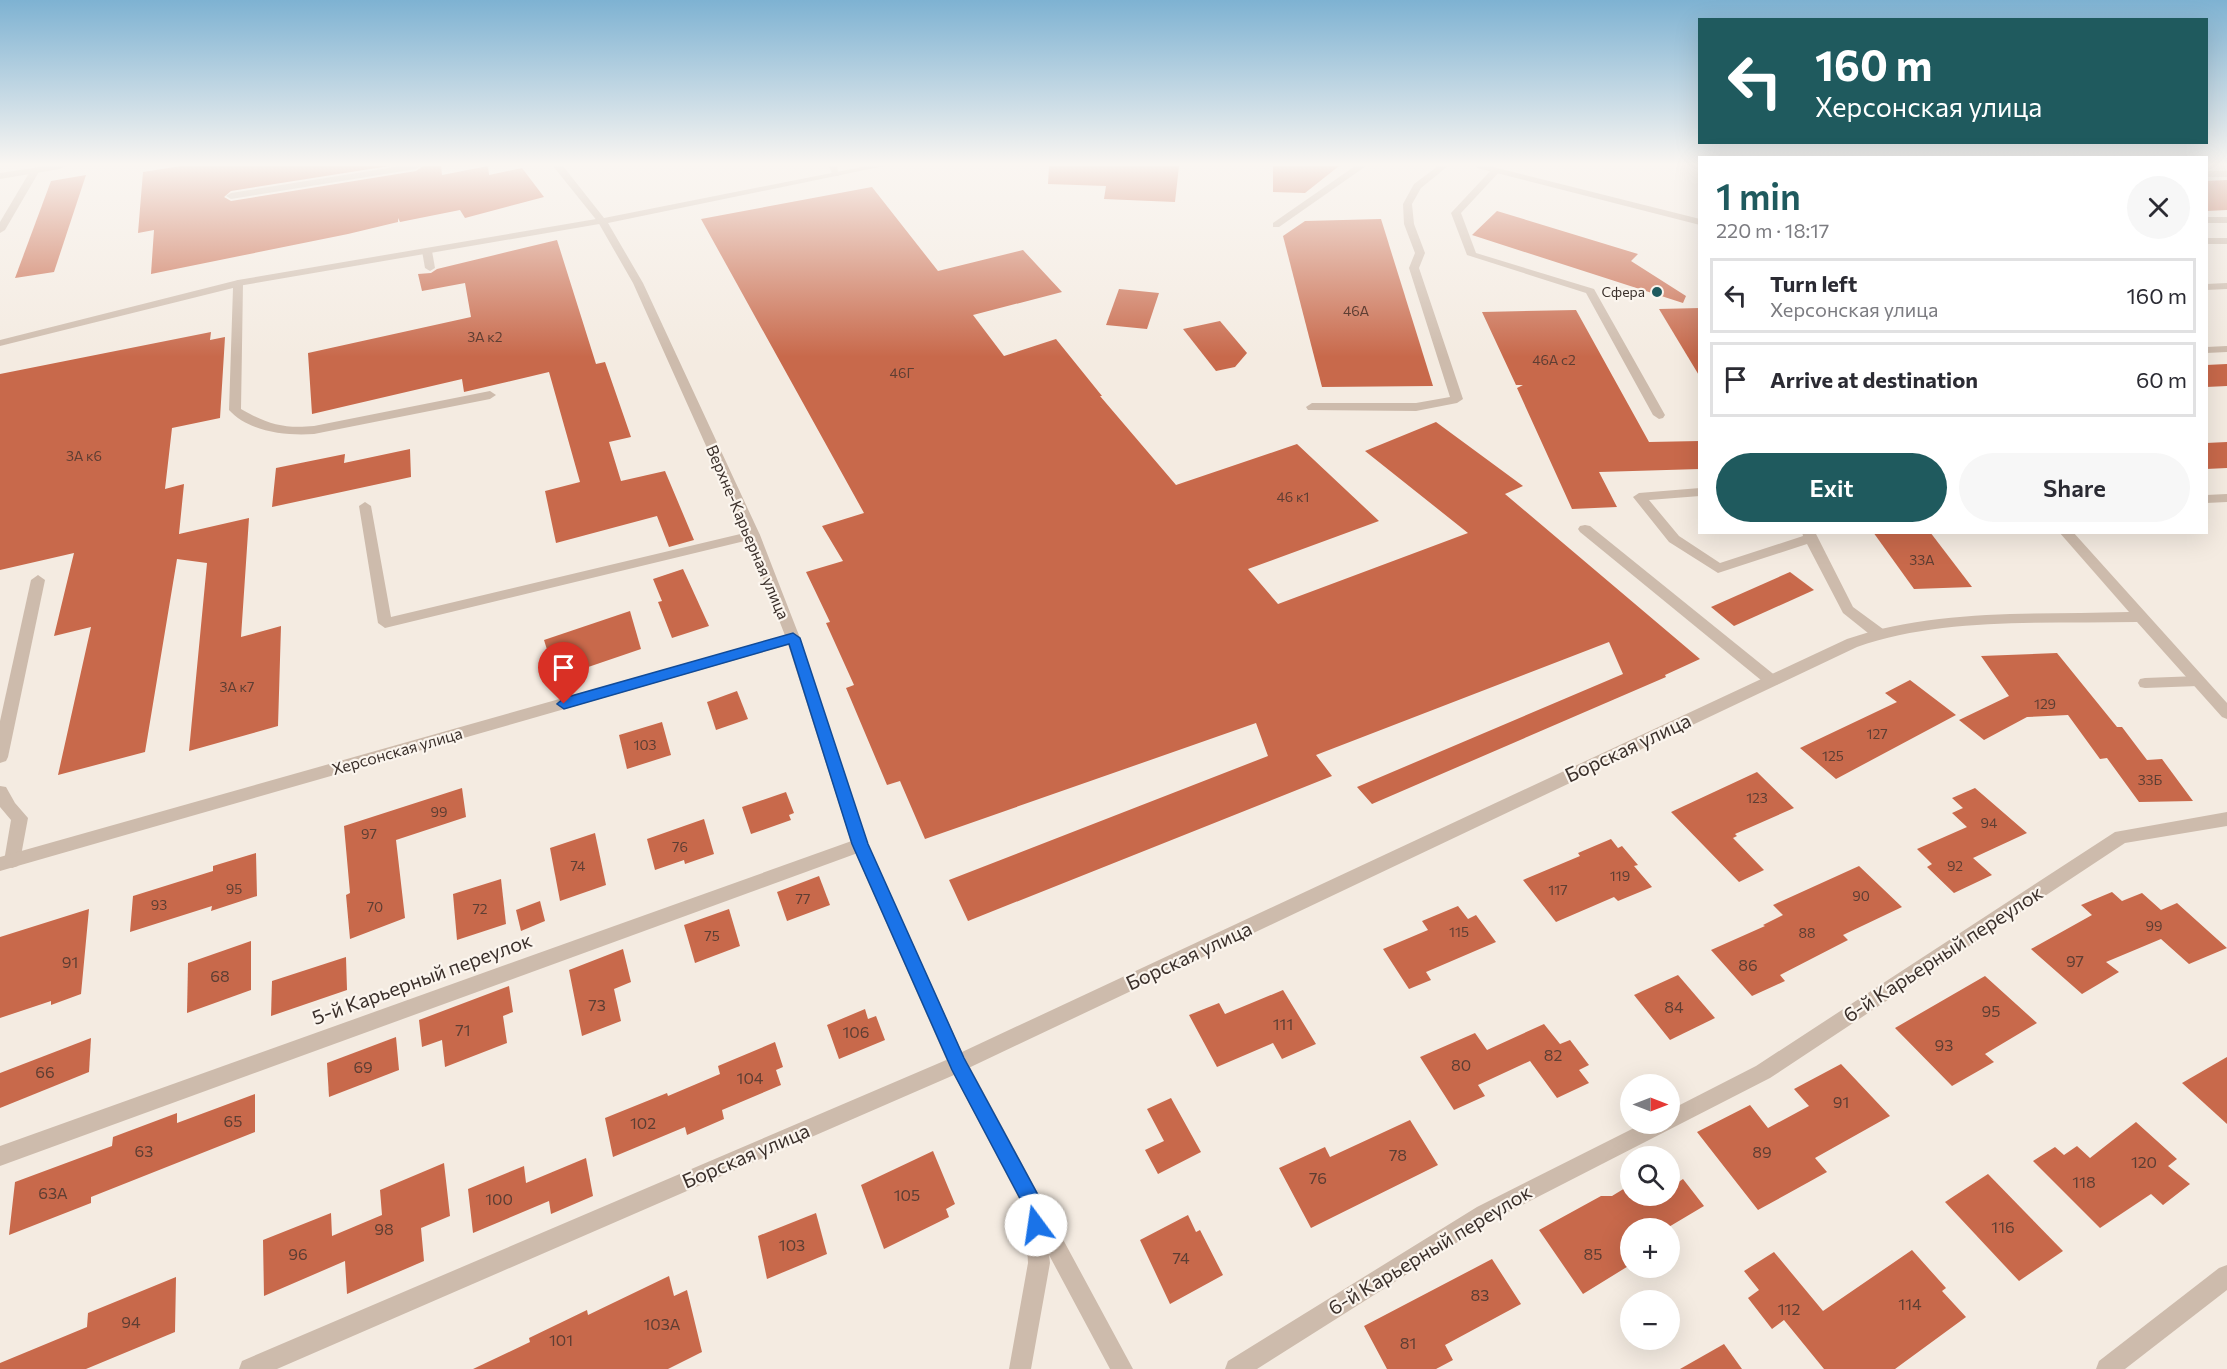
<!DOCTYPE html>
<html lang="en">
<head>
<meta charset="utf-8">
<style>
	:root { --surface:#fff; --page:#f7f7f7; --text:#2b2b33; --muted:#7c7c81; --line:#e1e1e2; --accent:#1f5a5e }
	body { margin:0; font-family:Commissioner,sans-serif; background:var(--page); color:var(--text); height:100vh; display:flex; flex-direction:column; font-size:22px; white-space:nowrap }
	* { box-sizing:border-box; margin:0 }
	p { font-size:20px; color:var(--muted) }
	.icon { flex:none; width:33px; height:33px; fill:none; stroke:currentColor; stroke-width:2; stroke-linecap:round; stroke-linejoin:round }
	.map { position:relative; flex:1; overflow:hidden }
	.drawer { position:absolute; left:1698px; top:156px; width:510px; height:378px; display:flex; flex-direction:column; background:var(--surface); border-radius:0px; box-shadow:0 6px 24px #0002 }
	.drawer>* { flex:none }
	.hud { position:absolute; left:1698px; top:18px; width:510px; height:126px; border-radius:0px; box-shadow:0 6px 24px #0002; background:#1f5a5e; color:#fff; overflow:hidden }
	.needle { width:39px; rotate:90deg }
	.tools { position:absolute; left:1620px; top:1074px; display:grid; gap:12px }
	.tools a { display:grid; place-items:center; width:60px; height:60px; border-radius:50%; background:var(--surface); box-shadow:0 6px 24px #0002; font-size:30px }
	.pin { position:absolute; display:grid; place-items:center; width:51px; height:51px; color:#fff; margin:-62px -26px; border-radius:50% 50% 50% 0; rotate:-45deg; box-shadow:0 0 6px #0007 }
	.pin .icon { rotate:45deg }
	.me { position:absolute; width:66px; margin:-33px; rotate:346deg; stroke-linejoin:round; filter:drop-shadow(0 0 4px #0008) }
	.turn { display:flex; align-items:center; gap:21px; height:126px; padding:0 18px; font-size:27px }
	.turn .icon { width:78px; height:78px; stroke-width:2.5 }
	.turn b { display:block; font-size:42px; line-height:51px }
	.round { display:grid; place-items:center; flex:none; width:63px; height:63px; border-radius:32px; background:var(--page) }
	.head { display:flex; align-items:center; justify-content:space-between; height:102px; padding:0 18px }
	h1 { font-size:36px; font-weight:600; line-height:45px; color:var(--accent) }
	.button { display:flex; gap:12px; margin-top:auto; padding:12px 18px }
	.button a { flex:1; height:69px; border-radius:36px; background:var(--accent); color:#fff; font-size:24px; font-weight:600; line-height:69px; text-align:center }
	.button a+a { background:var(--page); color:var(--text) }
	ul { padding:0; list-style:none }
	li { display:flex; align-items:center; gap:18px; height:75px; margin:0 12px 9px; padding:0 6px; border:3px solid var(--line); border-radius:0px }
	li div { flex:1 }
	li b { display:block; font-size:22px }
	li em { font-style:normal }
	.map>svg:first-child { display:block }
	.building { fill:#c8694b }
	.lines { fill:none; stroke-linecap:round; stroke-linejoin:round }
	.service { fill:#cdbbac; fill-rule:evenodd }
	.minor { fill:#cdbbac; fill-rule:evenodd }
	.tertiary { fill:#cdbbac; fill-rule:evenodd }
	.route { fill:#1a73e8; stroke:#114b97; stroke-width:1.5 }
	.poi-dot { fill:#1f5a5e; stroke:#fbf5ee; stroke-width:2 }
	.labels { text-anchor:middle; stroke-width:4.5; stroke-linejoin:round; paint-order:stroke }
	.far-poi-label { font-size:14px; fill:#3b302b; stroke:#fbf5ee; text-anchor:end }
	.number-label { font-size:14px; fill:#5e3e33 }
	.street-label { font-size:16px; fill:#3b302b; stroke:#fbf5ee }
	.near-number-label { font-size:16px; fill:#5e3e33 }
	.near-street-label { font-size:20px; fill:#3b302b; stroke:#fbf5ee }
</style>
</head>
<body>
<div class="map">
<svg width="2227" height="1369" viewBox="0 0 2227 1369">
	<rect width="100%" height="100%" fill="#f4ebe1"/>
	<g class="building">
		<polygon points="181,166 389,166 231,191 224,197 231,201 416,171 423,166 441,166 442,175 488,166 489,175 522,168 544,197 465,218 460,210 400,222 398,218 398,222 348,234 151,274 154,230 138,233 143,172"/>
		<polygon points="1049,166 1179,166 1175,202 1104,199 1106,186 1048,184"/>
		<polygon points="1273,166 1339,166 1305,193 1273,192"/>
		<polygon points="86,175 54,272 15,278 51,181"/>
		<polygon points="2227,180 2227,210 2206,211 2206,181"/>
		<polygon points="872,187 938,271 1023,250 1062,292 973,315 1004,356 1056,339 1102,396 1100,396 1176,485 1297,444 1379,521 1248,569 1278,604 1468,533 1365,451 1436,422 1523,486 1505,494 1700,659 1665,675 1666,677 1372,804 1357,787 1623,674 1609,642 1316,755 1332,776 968,921 949,880 1268,756 1256,723 925,839 900,781 887,785 846,688 854,685 826,623 830,622 806,572 843,561 822,526 864,513 701,219"/>
		<polygon points="1497,211 1638,254 1631,261 1686,296 1683,303 1472,235"/>
		<polygon points="1381,219 1433,386 1322,387 1283,236 1305,221"/>
		<polygon points="557,240 596,364 605,362 631,437 609,442 621,481 665,471 694,540 669,547 657,516 556,543 545,491 580,482 549,372 464,392 462,379 312,414 308,353 471,317 465,283 422,291 418,274 431,273 437,269"/>
		<polygon points="1119,289 1159,293 1147,329 1106,325"/>
		<polygon points="1700,308 1700,377 1659,309"/>
		<polygon points="1576,310 1649,442 1700,441 1700,469 1599,472 1617,507 1572,509 1517,388 1523,385 1516,385 1482,312"/>
		<polygon points="1220,321 1247,353 1235,367 1216,371 1183,329"/>
		<polygon points="211,332 210,340 225,337 220,418 172,428 165,489 184,484 179,534 249,518 241,637 281,626 278,726 189,751 207,563 177,559 145,752 58,775 91,627 54,636 74,553 0,570 0,374"/>
		<polygon points="2227,364 2227,386 2206,387 2206,365"/>
		<polygon points="2227,442 2227,468 2206,469 2206,443"/>
		<polygon points="410,449 411,477 272,507 276,468 345,454 344,463"/>
		<polygon points="1873,532 1930,532 1972,587 1914,589"/>
		<polygon points="683,569 709,626 672,638 658,602 662,601 653,579"/>
		<polygon points="1790,572 1814,590 1734,626 1711,607"/>
		<polygon points="630,611 641,649 556,678 544,640"/>
		<polygon points="2057,653 2117,727 2122,727 2147,760 2162,759 2193,801 2139,802 2107,758 2100,759 2068,715 2027,717 1984,740 1959,720 2009,696 1981,656"/>
		<polygon points="1910,680 1956,715 1836,779 1800,748 1897,702 1885,693"/>
		<polygon points="737,691 748,719 716,730 707,702"/>
		<polygon points="662,722 671,755 627,769 619,735"/>
		<polygon points="1757,772 1794,808 1735,834 1737,836 1733,838 1764,870 1739,882 1671,812"/>
		<polygon points="462,788 466,817 396,840 405,918 350,939 346,895 350,893 344,826"/>
		<polygon points="1975,788 2027,833 1973,858 1992,875 1954,893 1927,867 1932,864 1917,849 1967,827 1952,813 1963,808 1952,798"/>
		<polygon points="786,792 794,813 789,815 791,820 751,834 742,807"/>
		<polygon points="704,819 714,854 685,864 684,860 655,870 647,839"/>
		<polygon points="595,833 606,885 560,901 550,848"/>
		<polygon points="1611,839 1618,848 1622,846 1638,865 1634,866 1652,887 1618,901 1614,897 1556,922 1523,880 1580,856 1578,853"/>
		<polygon points="256,853 257,896 211,911 212,906 130,932 133,896 213,871 213,866"/>
		<polygon points="1859,866 1902,907 1843,935 1848,940 1780,975 1785,981 1752,996 1711,950 1765,926 1763,925 1783,915 1773,905"/>
		<polygon points="819,876 830,905 787,921 777,892"/>
		<polygon points="501,879 506,924 457,940 453,894"/>
		<polygon points="2112,892 2122,901 2142,893 2161,910 2177,903 2227,948 2189,964 2161,939 2106,962 2119,972 2082,994 2031,949 2092,915 2081,905"/>
		<polygon points="540,901 545,921 521,931 516,910"/>
		<polygon points="1458,906 1468,919 1476,915 1496,942 1426,972 1431,980 1409,989 1383,949 1428,930 1422,921"/>
		<polygon points="89,909 81,994 51,1005 51,1001 0,1018 0,937"/>
		<polygon points="729,909 740,946 695,963 684,925"/>
		<polygon points="251,941 251,990 187,1013 188,963"/>
		<polygon points="623,949 631,982 614,989 621,1021 582,1036 569,970"/>
		<polygon points="346,957 347,990 271,1016 272,981"/>
		<polygon points="1678,975 1715,1018 1670,1040 1634,995"/>
		<polygon points="1985,976 2037,1023 1985,1054 1994,1062 1952,1086 1895,1028"/>
		<polygon points="509,986 513,1012 503,1016 507,1043 445,1067 442,1040 422,1047 419,1020"/>
		<polygon points="1283,990 1316,1044 1282,1059 1273,1043 1217,1067 1189,1015 1219,1003 1225,1014"/>
		<polygon points="865,1009 868,1019 876,1016 885,1040 839,1059 827,1025"/>
		<polygon points="1544,1024 1560,1044 1570,1040 1589,1065 1579,1070 1589,1083 1557,1098 1530,1061 1478,1085 1485,1096 1454,1110 1420,1057 1475,1033 1487,1050"/>
		<polygon points="396,1037 399,1070 329,1097 327,1063"/>
		<polygon points="91,1038 89,1072 0,1108 0,1073"/>
		<polygon points="775,1042 783,1067 776,1070 781,1085 722,1110 724,1119 687,1135 685,1127 613,1157 605,1118 667,1093 668,1096 720,1074 718,1066"/>
		<polygon points="2227,1057 2227,1124 2182,1083"/>
		<polygon points="1841,1064 1890,1116 1815,1158 1827,1172 1758,1210 1697,1132 1750,1105 1768,1128 1809,1106 1794,1089"/>
		<polygon points="255,1094 255,1132 91,1197 91,1203 9,1235 15,1182 112,1146 113,1137 177,1113 177,1123"/>
		<polygon points="1171,1098 1201,1152 1158,1174 1145,1150 1164,1141 1147,1109"/>
		<polygon points="1410,1120 1438,1165 1311,1228 1279,1168 1325,1147 1330,1157"/>
		<polygon points="2136,1122 2177,1159 2168,1166 2190,1184 2163,1205 2151,1194 2100,1228 2033,1161 2055,1147 2064,1155 2077,1146 2090,1158"/>
		<polygon points="933,1151 955,1204 946,1209 949,1217 884,1249 861,1185"/>
		<polygon points="586,1158 593,1196 551,1214 549,1201 473,1233 468,1189 524,1166 526,1183"/>
		<polygon points="444,1163 450,1216 421,1228 424,1261 347,1294 345,1261 264,1296 263,1240 331,1213 332,1236 382,1215 380,1190"/>
		<polygon points="1670,1173 1677,1183 1683,1179 1704,1206 1667,1228 1630,1228 1630,1265 1583,1294 1539,1230 1601,1196 1612,1196 1630,1185 1630,1196 1670,1196"/>
		<polygon points="1988,1174 2063,1251 2019,1281 1945,1202"/>
		<polygon points="816,1213 827,1254 767,1279 758,1236"/>
		<polygon points="1188,1215 1196,1232 1200,1230 1223,1275 1170,1304 1140,1240"/>
		<polygon points="1912,1250 1946,1288 1942,1291 1966,1317 1895,1369 1824,1369 1784,1320 1772,1329 1748,1298 1759,1290 1744,1271 1774,1252 1823,1311"/>
		<polygon points="1492,1259 1521,1304 1445,1345 1453,1360 1436,1369 1387,1369 1364,1326"/>
		<polygon points="669,1276 674,1296 687,1290 702,1352 668,1369 473,1369 530,1342 529,1338 587,1310 588,1315"/>
		<polygon points="176,1277 175,1332 86,1369 0,1369 0,1363 87,1327 88,1313"/>
		<polygon points="1724,1344 1742,1369 1680,1369"/>
	</g>
	<g class="lines">
		<g class="service">
			<polygon points="401,166 421,166 416,169 231,199 226,196 231,193"/>
			<polygon points="829,166 837,166 839,176 833,176"/>
			<polygon points="1355,166 1366,166 1279,227 1273,227 1273,223"/>
			<polygon points="1438,166 1448,166 1421,188 1412,204 1414,224 1425,253 1419,268 1463,399 1457,403 1416,411 1308,410 1306,407 1312,403 1416,403 1450,397 1409,268 1415,253 1404,224 1403,204 1414,184"/>
			<polygon points="32,168 40,170 5,230 0,233 0,222"/>
			<polygon points="1493,168 1501,170 1461,213 1476,253 1594,289 1665,415 1663,418 1659,419 1653,415 1586,293 1467,255 1451,213"/>
			<rect x="2206" y="171" width="21" height="6"/>
			<rect x="2206" y="217" width="21" height="6"/>
			<polygon points="427,248 432,251 435,268 430,271 425,268 422,251"/>
			<path d="M238 280 243 283 241 409C267 424 284 429 314 426L490 391 496 395 490 399 314 434C286 436 249 432 229 410L233 288 0 346V340Z"/>
			<polygon points="2227,283 2227,289 2206,290 2206,284"/>
			<polygon points="2227,346 2227,352 2206,353 2206,347"/>
			<polygon points="1700,488 1700,496 1649,500 1679,536 1720,563 1803,536 1802,532 1815,532 1853,607 1883,629 1885,633 1883,637 1873,637 1843,613 1807,544 1718,573 1669,542 1633,497 1639,493"/>
			<polygon points="2227,494 2227,502 2206,503 2206,495"/>
			<polygon points="365,502 371,506 391,617 753,531 760,535 753,539 385,628 378,623 359,506"/>
			<polygon points="1585,525 1590,526 1777,677 1779,681 1777,685 1767,685 1580,532 1578,529 1580,526"/>
			<polygon points="38,575 45,580 8,757 6,761 0,763 0,721 31,580"/>
			<polygon points="2198,676 2203,677 2205,681 2203,685 2198,686 2145,688 2140,687 2138,683 2140,679 2145,678"/>
			<polygon points="0,786 6,787 15,803 28,818 20,861 18,866 12,868 6,866 4,861 11,820 0,807"/>
		</g>
		<g class="minor">
			<polygon points="46,166 65,166 60,169 0,179 0,173"/>
			<polygon points="602,218 605,219 605,223 238,286 233,283 238,280"/>
			<rect x="2206" y="238" width="21" height="6"/>
			<polygon points="793,633 798,634 800,638 798,642 0,871 0,857"/>
			<polygon points="2227,812 2227,826 2125,843 1770,1078 1491,1221 1257,1369 1225,1369 1228,1361 1477,1207 1642,1124 1670,1124 1670,1110 1756,1066 2115,832"/>
			<polygon points="860,838 866,840 868,845 866,850 0,1166 0,1146"/>
			<polygon points="958,1055 965,1058 1133,1369 1110,1369 1049,1255 1050,1263 1031,1369 1009,1369 1028,1263 1025,1210 954,1075 277,1369 239,1369 242,1361"/>
			<polygon points="2227,1265 2227,1290 2125,1369 2096,1369 2099,1361 2219,1268"/>
		</g>
		<g class="tertiary">
			<path d="M553 166H563L604 218 867 166H884L608 223 643 283 760 535 800 638 868 845 962 1052 1847 639C1937 608 2035 615 2129 612L2059 532H2073L2227 703V719L2222 717 2137 622C2047 624 1942 617 1857 647L958 1073 951 1070 852 845 786 638 746 535 633 283 598 222Z"/>
			<polygon points="1476,166 1489,166 1700,219 1700,225 1477,168"/>
		</g>
	</g>
	<linearGradient id="sky" x2="0" y2="1"><stop stop-color="#7eb2d2"/><stop offset="0.46" stop-color="#faf6f2"/><stop offset="1" stop-color="#faf6f2" stop-opacity="0"/></linearGradient>
	<rect width="2227" height="357" fill="url(#sky)"/>
	<polygon class="route" points="793,633 800,638 868,844 964,1058 1044,1206 1046,1225 1043,1232 1036,1235 1029,1232 1025,1208 952,1070 852,844 789,644 564,709 557,704 564,698"/>
	<circle class="poi-dot" cx="1657" cy="292" r="6"/>
	<g class="labels">
		<g class="far-poi-label">
			<text x="1645" y="297">Сфера</text>
		</g>
		<g class="number-label">
			<text x="1356" y="316">46А</text>
			<text x="485" y="342">3А к2</text>
			<text x="1554" y="365">46А с2</text>
			<text x="902" y="378">46Г</text>
			<text x="84" y="461">3А к6</text>
			<text x="1293" y="502">46 к1</text>
			<text x="1922" y="565">33А</text>
			<text x="237" y="692">3А к7</text>
			<text x="2045" y="709">129</text>
			<text x="1877" y="739">127</text>
			<text x="645" y="750">103</text>
			<text x="1833" y="761">125</text>
			<text x="2150" y="785">33Б</text>
			<text x="1757" y="803">123</text>
			<text x="439" y="817">99</text>
			<text x="1989" y="828">94</text>
			<text x="369" y="839">97</text>
			<text x="680" y="852">76</text>
			<text x="578" y="871">74</text>
			<text x="1955" y="871">92</text>
			<text x="1620" y="881">119</text>
			<text x="234" y="894">95</text>
			<text x="1558" y="895">117</text>
			<text x="1861" y="901">90</text>
			<text x="803" y="904">77</text>
			<text x="159" y="910">93</text>
			<text x="375" y="912">70</text>
			<text x="480" y="914">72</text>
			<text x="2154" y="931">99</text>
			<text x="1459" y="937">115</text>
			<text x="1807" y="938">88</text>
			<text x="712" y="941">75</text>
		</g>
		<g class="street-label">
			<text transform="translate(748 532) rotate(67)" y="6">Верхне-Карьерная улица</text>
			<text transform="translate(397 751) rotate(-16)" y="6">Херсонская улица</text>
		</g>
		<g class="near-number-label">
			<text x="2075" y="967">97</text>
			<text x="70" y="968">91</text>
			<text x="1748" y="971">86</text>
			<text x="220" y="982">68</text>
			<text x="597" y="1011">73</text>
			<text x="1674" y="1013">84</text>
			<text x="1991" y="1017">95</text>
			<text x="1283" y="1030">111</text>
			<text x="463" y="1036">71</text>
			<text x="856" y="1038">106</text>
			<text x="1944" y="1051">93</text>
			<text x="1553" y="1061">82</text>
			<text x="1461" y="1071">80</text>
			<text x="363" y="1073">69</text>
			<text x="45" y="1078">66</text>
			<text x="750" y="1084">104</text>
			<text x="1841" y="1108">91</text>
			<text x="233" y="1127">65</text>
			<text x="643" y="1129">102</text>
			<text x="144" y="1157">63</text>
			<text x="1762" y="1158">89</text>
			<text x="1398" y="1161">78</text>
			<text x="2144" y="1168">120</text>
			<text x="1318" y="1184">76</text>
			<text x="2084" y="1188">118</text>
			<text x="53" y="1199">63А</text>
			<text x="907" y="1201">105</text>
			<text x="499" y="1205">100</text>
			<text x="2003" y="1233">116</text>
			<text x="384" y="1235">98</text>
			<text x="792" y="1251">103</text>
			<text x="298" y="1260">96</text>
			<text x="1593" y="1260">85</text>
			<text x="1181" y="1264">74</text>
			<text x="1480" y="1301">83</text>
			<text x="1910" y="1310">114</text>
			<text x="1789" y="1315">112</text>
			<text x="131" y="1328">94</text>
			<text x="662" y="1330">103А</text>
			<text x="561" y="1346">101</text>
			<text x="1408" y="1349">81</text>
		</g>
		<g class="near-street-label">
			<text transform="translate(1628 748) rotate(-25)" y="7">Борская улица</text>
			<text transform="translate(1943 954) rotate(-33)" y="7">6-й Карьерный переулок</text>
			<text transform="translate(1189 956) rotate(-25)" y="7">Борская улица</text>
			<text transform="translate(422 979) rotate(-20)" y="7">5-й Карьерный переулок</text>
			<text transform="translate(746 1156) rotate(-23)" y="7">Борская улица</text>
			<text transform="translate(1430 1250) rotate(-31)" y="7">6-й Карьерный переулок</text>
		</g>
	</g>
</svg>
<div class="tools">
<a><svg class="needle" viewBox="-14 -14 28 28"><path d="M0-13l5 13h-10z" fill="#e53935"/><path d="M0 13l5-13h-10z" fill="#7c7c81"/></svg></a>
<a><svg class="icon" aria-label="search" viewBox="0 0 24 24"><circle cx="10" cy="10" r="6"/><path d="M15 15l6 6"/></svg></a>
<a>+</a>
<a>−</a>
</div>
<div class="pin" style="left:564px;top:704px;background:#d93025"><svg class="icon" aria-label="arrive" viewBox="0 0 24 24"><path d="M6 21V4h12l-3 4 3 4H6"/></svg></div>
<svg class="me" style="left:1036px;top:1225px" viewBox="-20 -20 40 40"><circle r="19" fill="#fff"/><path d="M0-13L10 11 0 6-10 11z" fill="#1a73e8"/></svg>
<div class="hud">
<div class="turn"><svg class="icon" aria-label="left" viewBox="0 0 24 24"><path d="M17 20v-9H6M10 6l-5 5 5 5"/></svg><div><b>160 m</b>Херсонская улица</div></div>
</div>
<section class="drawer">
<div class="head"><div><h1>1 min</h1><p>220 m · 18:17</p></div><a class="round"><svg class="icon" aria-label="close" viewBox="0 0 24 24"><path d="M6 6l12 12M18 6L6 18"/></svg></a></div>
<ul>
<li><svg class="icon" aria-label="left" viewBox="0 0 24 24"><path d="M17 20v-9H6M10 6l-5 5 5 5"/></svg><div><b>Turn left</b><p>Херсонская улица</p></div><em>160 m</em></li>
<li><svg class="icon" aria-label="arrive" viewBox="0 0 24 24"><path d="M6 21V4h12l-3 4 3 4H6"/></svg><div><b>Arrive at destination</b></div><em>60 m</em></li>
</ul>
<div class="button"><a>Exit</a><a>Share</a></div>
</section>
</div>
</body>
</html>
